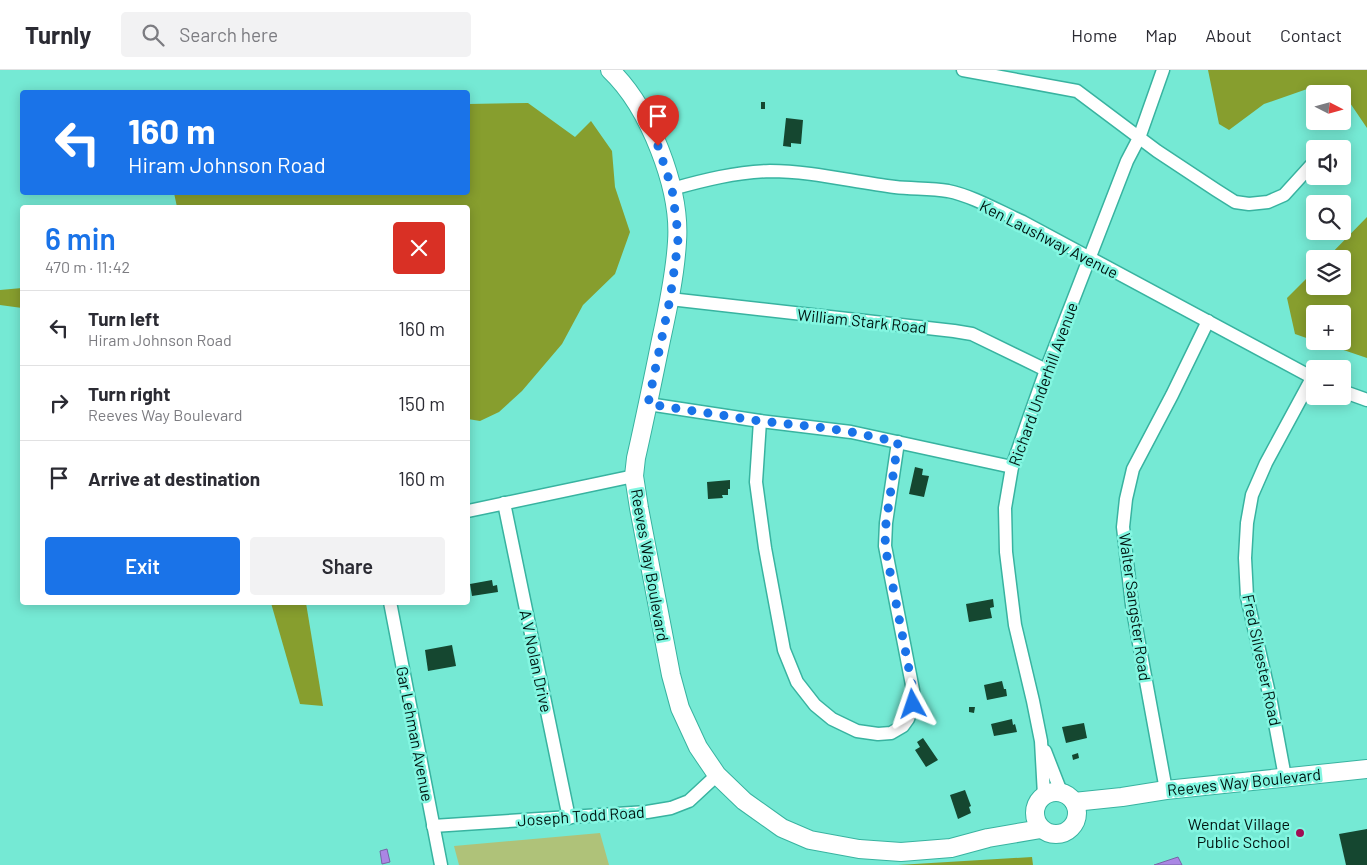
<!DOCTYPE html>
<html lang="en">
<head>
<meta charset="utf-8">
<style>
	:root { --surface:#fff; --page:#f2f2f3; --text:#2b2b33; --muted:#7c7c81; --line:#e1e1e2; --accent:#1a73e8 }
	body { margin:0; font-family:Barlow,sans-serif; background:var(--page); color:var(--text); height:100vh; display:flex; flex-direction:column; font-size:19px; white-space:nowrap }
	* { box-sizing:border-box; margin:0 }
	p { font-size:16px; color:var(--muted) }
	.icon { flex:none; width:28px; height:28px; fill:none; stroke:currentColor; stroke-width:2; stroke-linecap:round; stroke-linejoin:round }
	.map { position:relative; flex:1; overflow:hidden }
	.sheet { position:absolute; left:20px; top:135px; width:450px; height:400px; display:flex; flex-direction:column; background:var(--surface); border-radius:5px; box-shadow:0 2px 12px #0003 }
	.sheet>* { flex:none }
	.guide { position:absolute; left:20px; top:20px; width:450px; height:105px; border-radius:5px; box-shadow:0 2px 12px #0003; background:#1a73e8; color:#fff; overflow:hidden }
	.needle { width:32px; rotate:96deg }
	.controls { position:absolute; left:1306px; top:15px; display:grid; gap:10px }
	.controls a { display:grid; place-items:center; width:45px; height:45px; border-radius:5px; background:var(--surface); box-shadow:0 2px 12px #0003; font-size:25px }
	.pin { position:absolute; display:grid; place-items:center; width:42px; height:42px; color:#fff; margin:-51px -21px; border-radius:50% 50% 50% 0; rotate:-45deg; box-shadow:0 0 5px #0007 }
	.pin .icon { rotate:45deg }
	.me { position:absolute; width:55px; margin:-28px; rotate:355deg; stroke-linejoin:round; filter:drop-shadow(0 0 4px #0008) }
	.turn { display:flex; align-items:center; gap:18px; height:105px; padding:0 25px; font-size:22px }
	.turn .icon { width:65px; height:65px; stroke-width:2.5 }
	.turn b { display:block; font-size:35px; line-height:42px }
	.round { display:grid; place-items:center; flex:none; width:52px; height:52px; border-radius:5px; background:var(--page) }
	.head { display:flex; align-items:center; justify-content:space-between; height:85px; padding:0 25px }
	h1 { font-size:30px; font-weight:600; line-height:38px; color:var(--accent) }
	.action { display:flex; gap:10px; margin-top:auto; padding:10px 25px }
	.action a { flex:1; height:58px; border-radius:5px; background:var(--accent); color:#fff; font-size:20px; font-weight:600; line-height:58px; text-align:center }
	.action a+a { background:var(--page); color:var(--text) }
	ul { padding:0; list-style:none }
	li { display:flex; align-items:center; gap:15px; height:75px; padding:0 25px; border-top:1px solid var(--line) }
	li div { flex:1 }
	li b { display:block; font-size:19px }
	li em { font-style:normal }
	header { display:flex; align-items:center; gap:30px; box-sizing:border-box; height:70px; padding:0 25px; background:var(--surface); border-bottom:1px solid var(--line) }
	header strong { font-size:24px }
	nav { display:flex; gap:28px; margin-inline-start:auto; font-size:18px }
	.search { width:350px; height:45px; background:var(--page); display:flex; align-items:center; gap:12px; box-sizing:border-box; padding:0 18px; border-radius:5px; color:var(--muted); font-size:19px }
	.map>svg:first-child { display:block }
	.green { fill:#afc279 }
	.forest { fill:#879e2e }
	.water { fill:#aa86e4; stroke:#7764a5 }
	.building { fill:#154730 }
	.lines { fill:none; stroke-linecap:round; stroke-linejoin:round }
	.street-casing { stroke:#38b3a0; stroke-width:15 }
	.secondary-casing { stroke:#38b3a0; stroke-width:20 }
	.street { stroke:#fff; stroke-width:12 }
	.secondary { stroke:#fff; stroke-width:18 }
	.route { stroke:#1a73e8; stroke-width:9; stroke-dasharray:0 16.2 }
	.poi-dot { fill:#a00d53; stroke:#83f6e1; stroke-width:2 }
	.labels { text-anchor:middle; stroke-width:5; stroke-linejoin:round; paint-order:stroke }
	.street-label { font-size:16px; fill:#001511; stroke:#83f6e1 }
	.poi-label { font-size:16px; fill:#001511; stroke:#83f6e1; text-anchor:end }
</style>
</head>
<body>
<header>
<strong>Turnly</strong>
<div class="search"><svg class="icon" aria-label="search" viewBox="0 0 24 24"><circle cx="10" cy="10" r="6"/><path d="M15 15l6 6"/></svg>Search here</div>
<nav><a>Home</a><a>Map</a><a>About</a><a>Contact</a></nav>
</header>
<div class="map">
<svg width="1367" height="795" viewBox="0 0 1367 795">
	<rect width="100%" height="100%" fill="#75e9d4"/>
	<polygon class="green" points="600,763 609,795 459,795 454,776"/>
	<g class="forest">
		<polygon points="1208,0 1367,0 1367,58 1350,33 1343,30 1342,24 1326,24 1310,18 1264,34 1229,60 1219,54"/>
		<polygon points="528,33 575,67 591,51 612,81 615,117 630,162 615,204 583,235 562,274 522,321 499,342 480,351 468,349 468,138 177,137 174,123 468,122 468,34"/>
		<polygon points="1367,147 1367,288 1317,271 1342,271 1342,244 1315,244 1315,271 1295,264 1287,228 1315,200 1315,216 1342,216 1342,189 1326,189"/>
		<polygon points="22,218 22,238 0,235 0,220"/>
		<polygon points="271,533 306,533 323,636 300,634"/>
		<polygon points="1032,787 1033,795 898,795"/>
	</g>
	<g class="water">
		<polygon points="387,779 390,792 382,794 380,781"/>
		<polygon points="1178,787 1182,795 1154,795"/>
	</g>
	<g class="building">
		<rect x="761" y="32" width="4" height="7"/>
		<polygon points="786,48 803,50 801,74 791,73 791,77 783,76"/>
		<polygon points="915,397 923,399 922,405 929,406 924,427 909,424"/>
		<polygon points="730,410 730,419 728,419 728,425 722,425 723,428 708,429 707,412"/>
		<polygon points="492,510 493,516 497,515 498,522 472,526 470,514"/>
		<polygon points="993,529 994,537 990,538 992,548 969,552 966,534"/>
		<polygon points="452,575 456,596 428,601 425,580"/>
		<polygon points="1002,611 1004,619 1006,619 1007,626 987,630 984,615"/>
		<polygon points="969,637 975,637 974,643 969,642"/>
		<polygon points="1012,649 1013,655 1015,654 1017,662 994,666 991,654"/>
		<polygon points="1084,653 1087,668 1066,673 1062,657"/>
		<polygon points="923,668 938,690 926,697 915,680 920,677 917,672"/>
		<polygon points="1078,683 1079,688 1073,690 1072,685"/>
		<polygon points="965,720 971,736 969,737 971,743 958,749 950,725"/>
		<polygon points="1367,759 1367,795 1346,795 1339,764"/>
	</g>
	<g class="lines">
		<g class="street-casing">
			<g id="street">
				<polyline points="963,0 1077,21 1157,81 1216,120 1235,132 1249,134 1268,132 1284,125 1315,91"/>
				<path d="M672 119C704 110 736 102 770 101 812 101 853 112 895 117 912 119 931 118 948 121 973 126 1000 142 1023 152L1315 309"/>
				<polyline points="670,229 954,261 972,264 1046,300"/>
				<polyline points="1342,321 1367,330"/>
				<polyline points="648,334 760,351 851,362 1012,397"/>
				<polyline points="760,351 756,412 765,478 784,580 797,612 815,635 832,649 857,661 878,664 891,663 903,656 908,649 913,635 913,620 885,476 886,453 898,372"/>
				<polyline points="504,433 569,748"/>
				<polyline points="468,441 634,406"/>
				<polyline points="390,532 441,795"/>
				<polyline points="1045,681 1061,722"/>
				<polyline points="1285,707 1271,632 1247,527 1245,488 1247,453 1252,425 1266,393 1312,308"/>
				<polyline points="1166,720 1132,535 1123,457 1126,429 1133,399 1172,325 1208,251"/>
				<polyline points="1044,725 1041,671 1033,631 1015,555 1006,482 1005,438 1012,397 1028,351 1046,300 1127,91 1139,68 1163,0"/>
				<polyline points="433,756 647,742 671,738 689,731 717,705"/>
			</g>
		</g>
		<g class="secondary-casing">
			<g id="secondary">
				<path d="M610 0C649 37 681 118 677 172 675 205 668 238 661 270 653 309 645 349 636 388L634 406 639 438 671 605 680 638 698 677 717 705 744 731 782 758 810 770 859 779 901 782 951 778 988 768 1041 759"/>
				<circle cx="1056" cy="743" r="21"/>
				<polyline points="1074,732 1122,727 1166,720 1367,699"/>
			</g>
		</g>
		<use href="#street" class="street"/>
		<use href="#secondary" class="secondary"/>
	</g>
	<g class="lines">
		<polyline class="route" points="658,76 672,119 677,156 678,173 670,229 648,334 760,351 826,358 851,362 898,372 886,453 885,476 913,620 913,634"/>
	</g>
	<circle class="poi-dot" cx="1300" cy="763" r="5"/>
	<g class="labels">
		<g class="street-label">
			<text transform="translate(1049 169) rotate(27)" y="6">Ken Laushway Avenue</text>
			<text transform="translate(862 251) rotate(6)" y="6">William Stark Road</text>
			<text transform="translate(1043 314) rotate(-70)" y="6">Richard Underhill Avenue</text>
			<text transform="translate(650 495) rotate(80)" y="6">Reeves Way Boulevard</text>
			<text transform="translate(1135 537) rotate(82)" y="6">Walter Sangster Road</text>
			<text transform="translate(1262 590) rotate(78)" y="6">Fred Silvester Road</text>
			<text transform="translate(536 591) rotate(78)" y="6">A V Nolan Drive</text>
			<text transform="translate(415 664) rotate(79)" y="6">Gar Lehman Avenue</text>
			<text transform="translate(1244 712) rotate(-6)" y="6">Reeves Way Boulevard</text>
			<text transform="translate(581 746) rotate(-4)" y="6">Joseph Todd Road</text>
		</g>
		<g class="poi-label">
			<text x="1290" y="760">Wendat Village<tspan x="1290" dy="18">Public School</tspan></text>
		</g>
	</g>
</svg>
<div class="controls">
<a><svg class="needle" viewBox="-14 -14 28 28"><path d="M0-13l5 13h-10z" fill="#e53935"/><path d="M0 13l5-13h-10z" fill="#7c7c81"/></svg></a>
<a><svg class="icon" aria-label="sound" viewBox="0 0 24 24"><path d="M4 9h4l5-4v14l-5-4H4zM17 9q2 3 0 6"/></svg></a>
<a><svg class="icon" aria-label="search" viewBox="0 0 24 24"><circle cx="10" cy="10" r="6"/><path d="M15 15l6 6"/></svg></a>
<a><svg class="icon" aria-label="layers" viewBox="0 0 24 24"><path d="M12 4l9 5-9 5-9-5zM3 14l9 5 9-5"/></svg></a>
<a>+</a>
<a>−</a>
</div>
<div class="pin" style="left:658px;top:76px;background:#d93025"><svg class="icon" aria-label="arrive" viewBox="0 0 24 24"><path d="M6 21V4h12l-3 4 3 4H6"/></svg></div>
<svg class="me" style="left:913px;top:634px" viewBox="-20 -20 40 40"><path d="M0-17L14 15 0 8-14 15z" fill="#1a73e8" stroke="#fff" stroke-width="4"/></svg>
<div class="guide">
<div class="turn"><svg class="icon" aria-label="left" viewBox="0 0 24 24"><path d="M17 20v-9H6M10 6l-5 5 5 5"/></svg><div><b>160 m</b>Hiram Johnson Road</div></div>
</div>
<section class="sheet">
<div class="head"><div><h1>6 min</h1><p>470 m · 11:42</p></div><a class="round" style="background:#d93025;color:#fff"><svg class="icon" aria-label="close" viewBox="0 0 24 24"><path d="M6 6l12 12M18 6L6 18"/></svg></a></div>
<ul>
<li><svg class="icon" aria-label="left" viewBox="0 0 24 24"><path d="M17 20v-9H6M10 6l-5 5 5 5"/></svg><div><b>Turn left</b><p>Hiram Johnson Road</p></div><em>160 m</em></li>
<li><svg class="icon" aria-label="right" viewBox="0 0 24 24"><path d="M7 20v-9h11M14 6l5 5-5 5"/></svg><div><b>Turn right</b><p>Reeves Way Boulevard</p></div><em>150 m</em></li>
<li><svg class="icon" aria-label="arrive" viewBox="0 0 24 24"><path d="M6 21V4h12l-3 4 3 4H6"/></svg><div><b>Arrive at destination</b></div><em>160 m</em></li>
</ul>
<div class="action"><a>Exit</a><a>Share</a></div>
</section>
</div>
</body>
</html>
